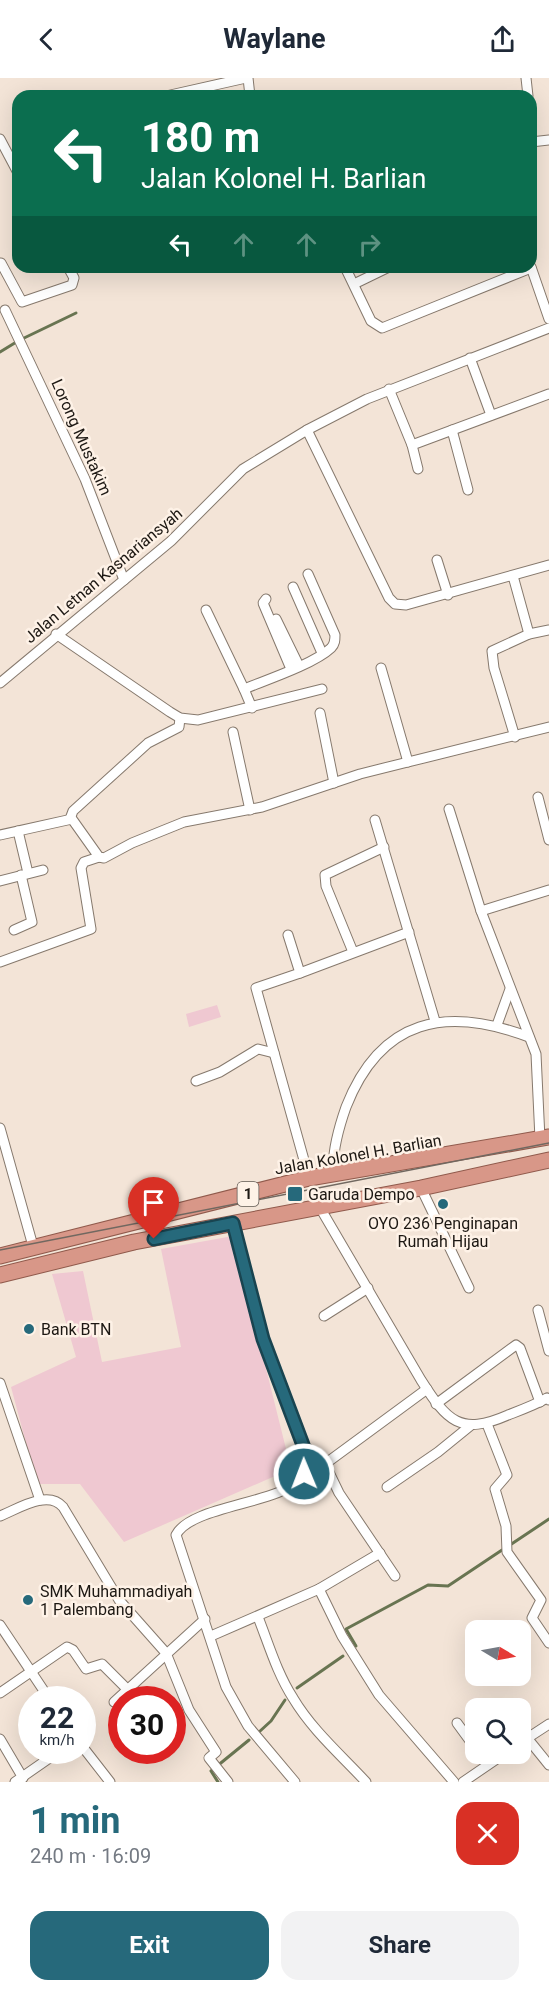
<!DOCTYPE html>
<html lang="en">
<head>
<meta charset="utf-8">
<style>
	:root { --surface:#fff; --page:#f2f2f3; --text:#1f2937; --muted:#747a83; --accent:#26697b }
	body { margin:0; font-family:Roboto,sans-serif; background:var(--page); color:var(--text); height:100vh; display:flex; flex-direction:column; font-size:22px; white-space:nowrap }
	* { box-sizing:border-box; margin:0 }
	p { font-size:20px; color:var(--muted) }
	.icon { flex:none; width:33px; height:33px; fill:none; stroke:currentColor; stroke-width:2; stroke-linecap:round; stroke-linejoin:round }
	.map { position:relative; height:1704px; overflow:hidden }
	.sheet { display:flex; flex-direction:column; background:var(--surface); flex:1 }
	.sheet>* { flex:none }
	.top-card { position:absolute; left:12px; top:12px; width:525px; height:183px; border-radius:18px; box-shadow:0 6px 24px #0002; background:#0b6e4f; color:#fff; overflow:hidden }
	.needle { width:39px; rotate:100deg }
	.tools { position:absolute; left:465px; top:1542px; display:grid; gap:12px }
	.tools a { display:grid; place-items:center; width:66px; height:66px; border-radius:12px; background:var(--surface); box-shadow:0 6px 24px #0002; font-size:30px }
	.speed { position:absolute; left:18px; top:1608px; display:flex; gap:12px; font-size:30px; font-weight:700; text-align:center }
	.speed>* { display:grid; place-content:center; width:78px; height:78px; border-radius:50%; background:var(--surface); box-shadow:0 6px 24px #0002; line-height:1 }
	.speed small { font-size:15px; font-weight:400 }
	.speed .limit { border:9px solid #d22; background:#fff; color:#111 }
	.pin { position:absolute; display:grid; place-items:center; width:51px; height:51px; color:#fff; margin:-62px -26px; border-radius:50% 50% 50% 0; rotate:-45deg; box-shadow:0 0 6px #0007 }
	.pin .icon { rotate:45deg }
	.me { position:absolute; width:66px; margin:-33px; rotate:359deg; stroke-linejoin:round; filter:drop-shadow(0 0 4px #0008) }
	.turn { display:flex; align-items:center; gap:21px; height:126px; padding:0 30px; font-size:27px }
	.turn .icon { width:78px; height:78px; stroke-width:2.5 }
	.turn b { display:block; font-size:42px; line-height:51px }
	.lanes { display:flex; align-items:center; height:57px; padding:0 30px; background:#0003; justify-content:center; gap:30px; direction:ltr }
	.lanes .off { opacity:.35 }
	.round { display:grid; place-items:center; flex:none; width:63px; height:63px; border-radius:18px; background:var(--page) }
	.head { display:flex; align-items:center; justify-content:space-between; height:102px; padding:0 30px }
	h1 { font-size:36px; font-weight:700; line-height:45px; color:var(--accent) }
	.cta { display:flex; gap:12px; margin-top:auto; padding:12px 30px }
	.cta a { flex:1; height:69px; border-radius:18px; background:var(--accent); color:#fff; font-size:24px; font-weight:700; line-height:69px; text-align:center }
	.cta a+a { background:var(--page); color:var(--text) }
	header { display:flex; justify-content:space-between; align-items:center; height:78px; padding:0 30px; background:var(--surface); font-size:27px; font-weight:700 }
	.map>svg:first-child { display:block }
	.green { fill:#efc8d1 }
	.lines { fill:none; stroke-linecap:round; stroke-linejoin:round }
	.stream { stroke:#687451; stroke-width:3 }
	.minor-casing { stroke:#86796d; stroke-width:11 }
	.trunk-casing { stroke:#905a4c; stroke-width:17 }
	.minor { stroke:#fff; stroke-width:9 }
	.trunk { stroke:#d89788; stroke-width:15 }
	.tram { stroke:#716860; stroke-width:1.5 }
	.route-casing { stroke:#194450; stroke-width:15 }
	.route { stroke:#26697b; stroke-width:10 }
	.poi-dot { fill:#26697b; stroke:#fef2e7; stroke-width:2 }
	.labels { text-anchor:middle; stroke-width:5; stroke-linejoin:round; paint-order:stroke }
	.shield { fill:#fef2e7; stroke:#605953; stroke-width:1.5 }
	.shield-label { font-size:15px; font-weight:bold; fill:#1d1813 }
	.street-label { font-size:16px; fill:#1d1813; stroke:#fef2e7 }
	.poi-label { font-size:16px; fill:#1d1813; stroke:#fef2e7; text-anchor:start }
</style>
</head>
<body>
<header><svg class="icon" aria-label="back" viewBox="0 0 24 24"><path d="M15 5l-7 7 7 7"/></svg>Waylane<svg class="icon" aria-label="share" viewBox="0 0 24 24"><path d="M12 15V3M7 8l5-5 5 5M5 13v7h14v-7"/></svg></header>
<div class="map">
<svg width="549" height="1704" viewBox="0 0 549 1704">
	<rect width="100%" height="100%" fill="#f3e4d7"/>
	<g class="green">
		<polygon points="217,927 221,939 189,949 186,936"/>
		<polygon points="233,1158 291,1391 124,1464 80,1406 37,1406 11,1309 76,1279 52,1196 83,1193 102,1284 181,1269 161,1171"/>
	</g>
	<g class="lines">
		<g class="stream">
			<polyline points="22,261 76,235"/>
			<polyline points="0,274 18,263"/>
			<polyline points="510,1467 549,1441"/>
			<polyline points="356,1568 346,1551 428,1507 448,1508 502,1472"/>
			<polyline points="297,1610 343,1578"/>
			<polyline points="259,1654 271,1643 285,1622"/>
			<polyline points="218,1704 211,1693 249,1662"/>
		</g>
		<g class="minor-casing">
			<g id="minor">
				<polyline points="248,0 250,18"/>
				<polyline points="526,0 528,18"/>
				<polyline points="166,18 246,0"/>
				<polyline points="0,61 18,95"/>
				<polyline points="531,64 549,62"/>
				<polyline points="1,185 22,224 72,207 74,200 68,189"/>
				<polyline points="345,189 371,243 382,250 531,190"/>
				<polyline points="531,189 549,241"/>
				<polyline points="354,206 389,189"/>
				<polyline points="5,232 85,401 124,502"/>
				<polyline points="470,280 491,337"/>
				<polyline points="389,311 412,367 549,316"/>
				<polyline points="307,352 389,520 395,526 406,527 549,487"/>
				<polyline points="452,352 468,412"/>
				<polyline points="412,367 418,391"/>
				<polyline points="437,482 448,517"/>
				<polyline points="513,498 529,556"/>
				<polyline points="293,509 322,575"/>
				<polyline points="266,521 263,525 291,591"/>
				<polyline points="206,532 244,611"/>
				<polyline points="276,541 299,588"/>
				<polyline points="56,556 170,634 180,640 198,642 322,611"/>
				<polyline points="381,590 408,684 549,649"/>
				<polyline points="0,605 171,463 243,391 307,352 367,321 549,250"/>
				<path d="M252 630 244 611C266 602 314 586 331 570 335 566 335 562 335 557L308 496"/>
				<polyline points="320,635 334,705"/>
				<polyline points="233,654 250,732"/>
				<polyline points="515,659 494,590 492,573 529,556 549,552"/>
				<polyline points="538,719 549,762"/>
				<polyline points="449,731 481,833 536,976 540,1061"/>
				<polyline points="70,741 73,733 148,665 179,649 180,640"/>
				<polyline points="375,742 435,943"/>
				<polyline points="18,753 28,795"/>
				<polyline points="0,757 72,741 99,779 104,780 132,765 184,744 262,729 360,696 408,684"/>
				<polyline points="0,803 43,792"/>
				<polyline points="481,833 549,812"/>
				<polyline points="14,852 32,844 21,797"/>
				<polyline points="288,857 300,895 256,910 309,1100"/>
				<polyline points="353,874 326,808 325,797 384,769"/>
				<polyline points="0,884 91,851 81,790 84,784 99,779"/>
				<polyline points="300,895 409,854"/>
				<polyline points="497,947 510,911"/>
				<polyline points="196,1003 220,994 258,971 274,975"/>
				<polyline points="0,1050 33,1168"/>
				<path d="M334 1096C331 1075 339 1049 346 1029 381 940 446 928 529 959"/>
				<polyline points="421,1110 469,1210"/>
				<path d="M319 1128 421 1302C447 1343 460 1358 508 1337 521 1332 535 1327 547 1320L549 1322"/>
				<polyline points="233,1145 263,1261 304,1367 325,1386 339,1415 395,1498"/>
				<polyline points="538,1232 549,1273"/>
				<polyline points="324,1238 368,1210"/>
				<polyline points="0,1305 40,1422"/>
				<polyline points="436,1326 516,1267 520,1270 540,1324"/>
				<polyline points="487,1346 507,1397 495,1411 506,1448 507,1474 541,1522 532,1540 549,1565"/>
				<polyline points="325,1386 427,1311"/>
				<polyline points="387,1409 438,1374 470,1348"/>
				<path d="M0 1438C18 1431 48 1411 63 1429L119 1522 166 1575 189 1632 216 1674 209 1680 228 1704"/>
				<polyline points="319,1511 380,1475"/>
				<path d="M258 1539C269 1567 277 1595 293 1620 312 1652 341 1677 366 1704"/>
				<polyline points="0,1547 50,1622"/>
				<polyline points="211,1558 319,1511 342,1558 379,1617 454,1704"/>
				<polyline points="0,1615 67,1569 73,1572 86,1591 102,1586 128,1612"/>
				<polyline points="114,1624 205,1541"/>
				<polyline points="457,1645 476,1671"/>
				<polyline points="0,1661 23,1700"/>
				<polyline points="528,1661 549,1687"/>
				<polyline points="520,1665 549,1646"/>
				<polyline points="82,1668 110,1704"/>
				<polyline points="15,1704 61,1672"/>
				<path d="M295 1704 248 1648 226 1609 176 1457C191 1427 283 1426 302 1399 307 1391 303 1376 304 1367"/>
				<polyline points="463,1704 504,1676"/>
			</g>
		</g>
		<g class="trunk-casing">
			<g id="trunk">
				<polyline points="0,1178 309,1100 549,1059"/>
				<polyline points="0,1197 134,1164 421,1110 549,1082"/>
			</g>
		</g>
		<use href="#minor" class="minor"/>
		<use href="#trunk" class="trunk"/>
		<polyline class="tram" points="0,1172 549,1065"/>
	</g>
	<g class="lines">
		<g class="route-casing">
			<polyline id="route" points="154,1161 233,1145 263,1261 303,1367 304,1396"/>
		</g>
		<use href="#route" class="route"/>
	</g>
	<g class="poi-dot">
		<rect x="287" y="1108" width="16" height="16" rx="3"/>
		<circle cx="443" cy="1126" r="6"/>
		<circle cx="29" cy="1251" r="6"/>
		<circle cx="28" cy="1522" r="6"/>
	</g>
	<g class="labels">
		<rect class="shield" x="237.5" y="1104" width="21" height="24" rx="4.5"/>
		<g class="shield-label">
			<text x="248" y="1121">1</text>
		</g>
		<g class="street-label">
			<text transform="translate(82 359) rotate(66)" y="6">Lorong Mustakim</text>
			<text transform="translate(103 497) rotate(-40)" y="6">Jalan Letnan Kasnariansyah</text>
			<text transform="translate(358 1076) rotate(-10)" y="6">Jalan Kolonel H. Barlian</text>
		</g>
		<g class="poi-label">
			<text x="308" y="1122">Garuda Dempo</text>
			<text x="443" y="1151" text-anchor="middle">OYO 236 Penginapan<tspan x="443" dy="18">Rumah Hijau</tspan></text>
			<text x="41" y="1257">Bank BTN</text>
			<text x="40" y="1519">SMK Muhammadiyah<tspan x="40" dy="18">1 Palembang</tspan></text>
		</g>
	</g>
</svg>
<div class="tools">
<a><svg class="needle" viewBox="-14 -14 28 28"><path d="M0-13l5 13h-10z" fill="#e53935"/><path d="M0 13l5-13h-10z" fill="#747a83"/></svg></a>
<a><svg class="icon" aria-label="search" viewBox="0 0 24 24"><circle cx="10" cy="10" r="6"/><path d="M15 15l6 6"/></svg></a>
</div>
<div class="speed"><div>22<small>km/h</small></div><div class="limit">30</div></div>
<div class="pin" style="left:154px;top:1161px;background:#d93025"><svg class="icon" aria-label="arrive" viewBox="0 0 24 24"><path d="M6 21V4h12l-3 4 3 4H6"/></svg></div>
<svg class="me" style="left:304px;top:1396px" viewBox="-20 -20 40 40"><circle r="17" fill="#26697b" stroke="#fff" stroke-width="3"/><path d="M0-11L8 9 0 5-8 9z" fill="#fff"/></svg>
<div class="top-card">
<div class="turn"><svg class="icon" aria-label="left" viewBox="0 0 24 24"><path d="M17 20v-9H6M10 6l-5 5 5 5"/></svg><div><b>180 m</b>Jalan Kolonel H. Barlian</div></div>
<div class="lanes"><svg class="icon" aria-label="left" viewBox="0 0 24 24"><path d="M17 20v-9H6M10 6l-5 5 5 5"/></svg><svg class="icon off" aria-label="ahead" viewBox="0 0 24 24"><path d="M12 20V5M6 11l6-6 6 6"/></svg><svg class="icon off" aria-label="ahead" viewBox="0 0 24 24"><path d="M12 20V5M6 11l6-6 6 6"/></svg><svg class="icon off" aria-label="right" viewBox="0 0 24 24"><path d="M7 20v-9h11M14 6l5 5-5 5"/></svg></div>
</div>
</div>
<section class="sheet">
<div class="head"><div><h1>1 min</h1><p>240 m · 16:09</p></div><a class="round" style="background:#d93025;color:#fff"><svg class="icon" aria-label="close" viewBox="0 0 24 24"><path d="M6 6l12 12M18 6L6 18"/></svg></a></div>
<div class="cta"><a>Exit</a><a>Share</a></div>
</section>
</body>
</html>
